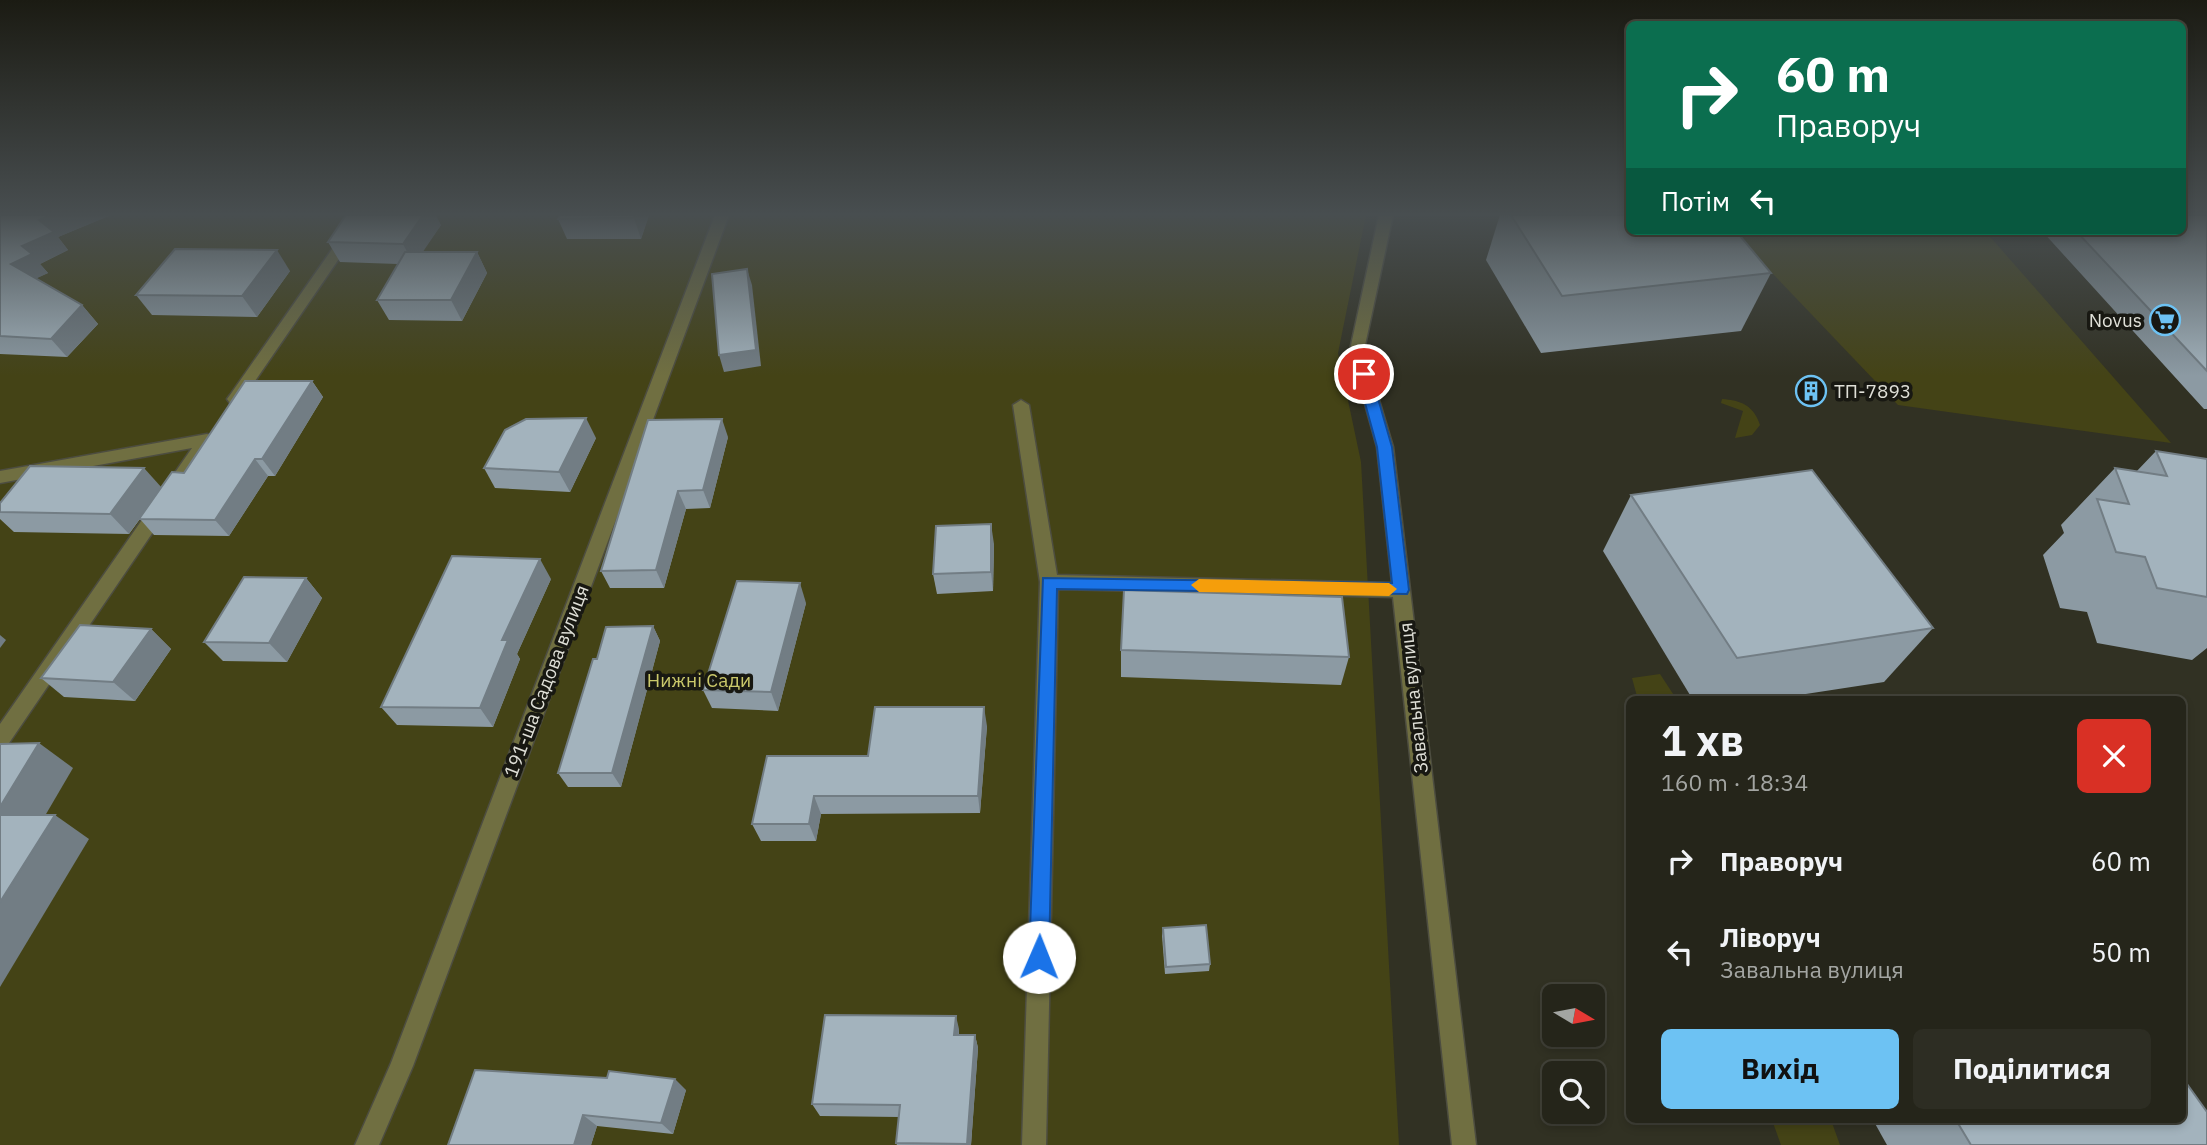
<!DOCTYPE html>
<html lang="uk">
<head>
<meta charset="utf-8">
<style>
	:root { --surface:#25251a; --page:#2d2d23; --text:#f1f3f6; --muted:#a3a5a2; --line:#424239; --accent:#6dc2f3 }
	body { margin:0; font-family:"IBM Plex Sans",sans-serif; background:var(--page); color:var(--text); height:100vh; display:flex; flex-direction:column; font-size:26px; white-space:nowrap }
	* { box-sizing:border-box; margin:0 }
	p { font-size:23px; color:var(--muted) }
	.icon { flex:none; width:38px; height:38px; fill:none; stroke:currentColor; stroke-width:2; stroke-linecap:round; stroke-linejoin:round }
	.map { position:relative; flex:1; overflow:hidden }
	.details { position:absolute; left:1626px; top:696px; width:560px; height:427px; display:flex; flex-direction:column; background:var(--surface); border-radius:10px; box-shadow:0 4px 10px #0003,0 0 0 2px var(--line) }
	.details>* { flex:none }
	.top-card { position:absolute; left:1626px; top:21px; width:560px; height:214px; border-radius:10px; box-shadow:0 4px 10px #0003,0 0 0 2px var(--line); background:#0b6e4f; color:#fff; overflow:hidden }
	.needle { width:46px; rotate:100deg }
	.fabs { position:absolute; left:1542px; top:984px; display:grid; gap:14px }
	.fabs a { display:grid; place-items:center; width:63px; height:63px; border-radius:10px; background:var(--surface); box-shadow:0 4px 10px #0003,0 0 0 2px var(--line); font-size:35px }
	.pin { position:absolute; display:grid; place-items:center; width:60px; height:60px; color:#fff; margin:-30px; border:4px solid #fff; border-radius:50%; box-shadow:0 2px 7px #0007 }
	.me { position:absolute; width:77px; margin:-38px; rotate:1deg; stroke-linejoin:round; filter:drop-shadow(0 0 5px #0008) }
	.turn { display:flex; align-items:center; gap:24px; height:147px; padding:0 35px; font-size:32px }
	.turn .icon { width:91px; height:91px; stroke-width:2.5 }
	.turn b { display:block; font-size:49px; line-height:60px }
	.then { display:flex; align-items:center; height:66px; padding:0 35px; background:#0003; gap:14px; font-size:26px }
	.round { display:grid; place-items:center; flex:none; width:74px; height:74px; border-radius:10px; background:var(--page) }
	.head { display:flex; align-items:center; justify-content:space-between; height:119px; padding:0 35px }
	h1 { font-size:42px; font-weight:800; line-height:52px }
	.primary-button { display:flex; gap:14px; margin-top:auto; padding:14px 35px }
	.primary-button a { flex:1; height:80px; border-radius:10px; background:var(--accent); color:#111; font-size:28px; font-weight:800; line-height:80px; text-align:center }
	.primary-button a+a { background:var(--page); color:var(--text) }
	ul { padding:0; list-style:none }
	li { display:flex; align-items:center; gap:21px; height:91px; padding:0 35px }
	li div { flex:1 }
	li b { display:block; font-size:26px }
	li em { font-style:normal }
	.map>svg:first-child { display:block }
	.green { fill:#444316 }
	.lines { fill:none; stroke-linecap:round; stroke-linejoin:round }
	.minor-casing { stroke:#4d4d40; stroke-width:3 }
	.minor { fill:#706f41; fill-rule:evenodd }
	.wall { fill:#8c9aa3 }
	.shaded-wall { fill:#727d84 }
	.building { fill:#a3b3bd; stroke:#727d84; stroke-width:2 }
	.route { fill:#1a73e8; stroke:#114b97; stroke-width:2 }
	.slow { fill:#f59e0b }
	.labels { text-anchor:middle; stroke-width:7; stroke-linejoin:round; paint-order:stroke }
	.poi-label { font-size:19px; fill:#dfdfd7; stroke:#181812; text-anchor:end }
	.park-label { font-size:19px; fill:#cbc96b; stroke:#181812 }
	.street-label { font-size:19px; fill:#dfdfd7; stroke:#181812 }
</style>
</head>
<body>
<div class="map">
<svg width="2207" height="1145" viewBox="0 0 2207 1145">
	<rect width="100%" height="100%" fill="#313123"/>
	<g class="green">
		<polygon points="0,215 1366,215 1338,353 1361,462 1399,1145 0,1145"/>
		<polygon points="1732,231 1985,231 2171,443 1898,405"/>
		<path d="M1722 399C1741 400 1754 406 1760 425L1752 435 1735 438 1743 411 1721 403Z"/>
		<polygon points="1660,674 1677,700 1638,700 1632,678"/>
		<polygon points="1772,1120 1831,1120 1840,1145 1781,1145"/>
	</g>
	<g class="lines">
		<g class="minor-casing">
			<g id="minor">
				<polygon points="356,215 369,215 240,403 230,403 227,399 230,395"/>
				<polygon points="715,215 729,215 413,1066 379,1145 355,1145 391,1063"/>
				<polygon points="1379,215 1393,215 1364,350 1393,447 1476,1145 1452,1145 1393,597 1058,589 1046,1145 1022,1145 1040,582 1013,405 1021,400 1029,405 1057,575 1392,583 1377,447 1350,350"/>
				<polygon points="207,434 213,436 215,440 213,444 7,746 0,748 0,724 192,448 0,483 0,471"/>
			</g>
		</g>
		<use href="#minor" class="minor"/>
	</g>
	<g class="wall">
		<polygon points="0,215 111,215 58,237 68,250 40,264 48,273 36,278 82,305 98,324 67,357 0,354"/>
		<polygon points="560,215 649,215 641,239 567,239 558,219"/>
		<polygon points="1500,215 1629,215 1771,273 1741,331 1541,353 1486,260"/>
		<polygon points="2207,215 2207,409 2204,409 2042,231 2182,231"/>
		<polygon points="441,225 422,252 477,252 487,273 462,321 389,320 377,300 398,264 340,262 328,242"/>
		<polygon points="290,271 257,317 152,315 136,295"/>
		<polygon points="312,381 323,397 275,476 268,476 229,536 154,535 140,519 129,534 14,532 0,519 0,503 161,487 184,473"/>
		<polygon points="728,437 710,508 686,509 664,588 610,588 601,571"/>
		<polygon points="596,438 570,492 495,488 484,468"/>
		<polygon points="2156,451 2207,459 2207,648 2192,660 2097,643 2087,612 2060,608 2043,555 2064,533 2061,525 2115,468 2136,472"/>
		<polygon points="1631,495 1933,628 1884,682 1766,700 1693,700 1603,551"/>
		<polygon points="994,544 993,591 937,594 933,574"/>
		<polygon points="306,578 322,598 287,662 223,661 204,642"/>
		<polygon points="551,579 517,654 520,659 493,727 397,725 381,707"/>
		<polygon points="806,603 778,711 712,708 703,690"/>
		<polygon points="653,626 660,641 621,787 568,787 558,773 597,659"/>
		<polygon points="151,629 171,649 135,701 64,697 41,678"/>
		<polygon points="1121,650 1349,657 1341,685 1121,677"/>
		<polygon points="987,726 980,813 821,814 816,841 761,841 752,824 868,756"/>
		<polygon points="1163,928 1210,964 1209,971 1165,974 1162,936"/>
		<polygon points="959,1029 959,1035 975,1035 978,1048 971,1145 897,1145 896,1143 899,1117 820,1116 812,1104"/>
		<polygon points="686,1090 673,1134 597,1126 591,1145 448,1145"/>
		<polygon points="1873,1120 2182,1120 2207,1145 1887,1145"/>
	</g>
	<g class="shaded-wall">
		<polygon points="51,215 111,215 58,237 68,250 40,264 48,273 27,283 11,264 39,220"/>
		<polygon points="423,215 436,215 441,225 414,265 403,244"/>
		<polygon points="635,215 649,215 641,239 634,218"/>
		<polygon points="277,250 290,271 257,317 242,296"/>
		<polygon points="477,252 487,273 462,321 451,300"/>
		<polygon points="747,269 752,285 761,366 724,372 719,355"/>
		<polygon points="82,305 98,324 67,357 51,339"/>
		<polygon points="312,381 323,397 275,476 262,459"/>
		<polygon points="586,418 596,438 570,492 559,472"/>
		<polygon points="722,419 728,437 710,508 703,490"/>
		<polygon points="255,459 268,476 229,536 215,520"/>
		<polygon points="144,468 162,488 129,534 110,514"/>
		<polygon points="678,491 686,509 664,588 656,570"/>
		<polygon points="991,524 994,544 993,591 991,572"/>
		<polygon points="540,559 551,579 517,654 520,659 493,727 480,708 502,640"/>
		<polygon points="306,578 322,598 287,662 269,643"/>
		<polygon points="800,583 806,603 778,711 771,692"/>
		<polygon points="653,626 660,641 621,787 612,773"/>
		<polygon points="151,629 171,649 135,701 113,682"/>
		<polygon points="0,635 6,640 0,648"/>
		<polygon points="984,707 987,726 980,813 978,796"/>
		<polygon points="39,743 73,768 32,838 0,817 0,807"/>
		<polygon points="814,796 821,814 816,841 809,824"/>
		<polygon points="55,815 89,839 0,987 0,902"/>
		<polygon points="956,1016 959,1029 958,1048 954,1035"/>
		<polygon points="975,1035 978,1048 971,1145 967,1145"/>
		<polygon points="675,1079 686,1090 673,1134 661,1123"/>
		<polygon points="583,1115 597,1126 591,1145 574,1145"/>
	</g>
	<g class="building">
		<polygon points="0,215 51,215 39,220 54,232 22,246 32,254 11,264 82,305 51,339 0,336"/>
		<polygon points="346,215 423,215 403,244 328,242"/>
		<polygon points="560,215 635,215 634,218 558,219"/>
		<polygon points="1511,215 1629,215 1629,231 1736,231 1771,273 1562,296"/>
		<polygon points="2182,215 2207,215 2207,371 2076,231 2182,231"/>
		<polygon points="175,249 277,250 242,296 136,295"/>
		<polygon points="405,252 477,252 451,300 377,300"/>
		<polygon points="747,269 756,350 719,355 712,274"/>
		<polygon points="245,381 312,381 262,459 255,459 215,520 139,519 172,472 184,473"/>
		<polygon points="586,418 559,472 484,468 505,430 526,419"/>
		<polygon points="722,419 703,490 678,491 656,570 601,571 648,420"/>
		<polygon points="2156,451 2207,459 2207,597 2157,588 2145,557 2116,552 2097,499 2129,504 2115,468 2167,476"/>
		<polygon points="30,466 144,468 110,514 0,512 0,503"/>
		<polygon points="1812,470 1933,628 1737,658 1631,495"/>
		<polygon points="991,524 991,572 933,574 936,526"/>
		<polygon points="452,556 540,559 502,640 508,640 480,708 381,707"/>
		<polygon points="244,577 306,578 269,643 204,642"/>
		<polygon points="737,581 800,583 771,692 703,690"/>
		<polygon points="1124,590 1342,597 1349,657 1121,650"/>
		<polygon points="80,625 151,629 113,682 41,678"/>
		<polygon points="653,626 612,773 558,773 593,659 597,659 606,627"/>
		<polygon points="875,707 984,707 978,796 814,796 809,824 752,824 767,756 868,756"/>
		<polygon points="39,743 0,807 0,744"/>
		<polygon points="0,815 55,815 0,902"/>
		<polygon points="1206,925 1210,964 1166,967 1163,928"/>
		<polygon points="825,1015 956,1016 954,1035 975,1035 967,1144 896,1143 900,1105 812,1104"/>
		<polygon points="475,1070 607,1078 609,1071 675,1079 661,1123 583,1115 574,1145 448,1145"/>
		<polygon points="2182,1077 2207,1112 2207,1145 1971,1145 1956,1120 2182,1120"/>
	</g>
	<linearGradient id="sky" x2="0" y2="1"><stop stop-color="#1b1b13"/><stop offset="0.57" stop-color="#484e50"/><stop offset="1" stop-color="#484e50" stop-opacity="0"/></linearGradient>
	<rect width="2207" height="376" fill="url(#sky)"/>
	<polygon class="route" points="1364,370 1371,374 1392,447 1409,590 1407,594 1057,589 1049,957 1046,964 1039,967 1032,964 1029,957 1043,578 1392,583 1377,447 1357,374"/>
	<polygon class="slow" points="1199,579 1389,583 1397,589 1389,596 1199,592 1191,585"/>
	<defs>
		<g id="supermarket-ring" transform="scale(1.575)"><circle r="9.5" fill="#181812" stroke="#6dc2f3" stroke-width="1.5"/><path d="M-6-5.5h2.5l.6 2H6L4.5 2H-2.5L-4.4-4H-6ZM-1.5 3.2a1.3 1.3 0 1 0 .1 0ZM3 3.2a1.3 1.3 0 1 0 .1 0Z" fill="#6dc2f3"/></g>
		<g id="building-ring" transform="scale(1.575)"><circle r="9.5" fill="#181812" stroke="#6dc2f3" stroke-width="1.5"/><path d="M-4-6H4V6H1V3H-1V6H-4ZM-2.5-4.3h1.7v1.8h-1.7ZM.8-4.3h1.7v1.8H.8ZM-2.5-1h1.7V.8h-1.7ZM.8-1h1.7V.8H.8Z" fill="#6dc2f3"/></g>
	</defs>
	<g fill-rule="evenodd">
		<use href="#supermarket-ring" x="2165" y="320"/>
		<use href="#building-ring" x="1811" y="391"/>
	</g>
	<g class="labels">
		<g class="poi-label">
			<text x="2142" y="327">Novus</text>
			<text x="1834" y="398" text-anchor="start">ТП-7893</text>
		</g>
		<g class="park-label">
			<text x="699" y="687">Нижні Сади</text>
		</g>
		<g class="street-label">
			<text transform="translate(546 681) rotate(-69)" y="7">191-ша Садова вулиця</text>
			<text transform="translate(1413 698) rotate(-96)" y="7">Завальна вулиця</text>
		</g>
	</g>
</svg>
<div class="fabs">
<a><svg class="needle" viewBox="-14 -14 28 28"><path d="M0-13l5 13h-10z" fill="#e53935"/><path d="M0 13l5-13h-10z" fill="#a3a5a2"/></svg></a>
<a><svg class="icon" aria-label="search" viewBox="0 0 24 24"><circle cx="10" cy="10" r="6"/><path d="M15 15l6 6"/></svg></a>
</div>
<div class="pin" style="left:1364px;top:374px;background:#d93025"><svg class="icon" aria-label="arrive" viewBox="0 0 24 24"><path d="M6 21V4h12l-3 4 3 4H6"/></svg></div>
<svg class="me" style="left:1039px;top:957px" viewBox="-20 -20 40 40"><circle r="19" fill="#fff"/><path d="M0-13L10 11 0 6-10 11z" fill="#1a73e8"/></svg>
<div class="top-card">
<div class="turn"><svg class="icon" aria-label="right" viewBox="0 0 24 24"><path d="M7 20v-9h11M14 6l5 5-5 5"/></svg><div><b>60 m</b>Праворуч</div></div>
<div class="then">Потім<svg class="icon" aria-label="left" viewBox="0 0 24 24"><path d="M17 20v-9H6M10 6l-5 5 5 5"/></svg></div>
</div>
<section class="details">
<div class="head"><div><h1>1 хв</h1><p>160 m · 18:34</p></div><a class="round" style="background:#d93025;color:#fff"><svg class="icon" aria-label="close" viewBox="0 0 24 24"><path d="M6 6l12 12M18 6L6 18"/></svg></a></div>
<ul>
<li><svg class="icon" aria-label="right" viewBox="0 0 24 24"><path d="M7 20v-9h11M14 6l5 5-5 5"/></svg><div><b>Праворуч</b></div><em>60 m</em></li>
<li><svg class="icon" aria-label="left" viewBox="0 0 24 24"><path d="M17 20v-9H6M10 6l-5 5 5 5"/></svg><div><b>Ліворуч</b><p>Завальна вулиця</p></div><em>50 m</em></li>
</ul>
<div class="primary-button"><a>Вихід</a><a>Поділитися</a></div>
</section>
</div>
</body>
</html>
